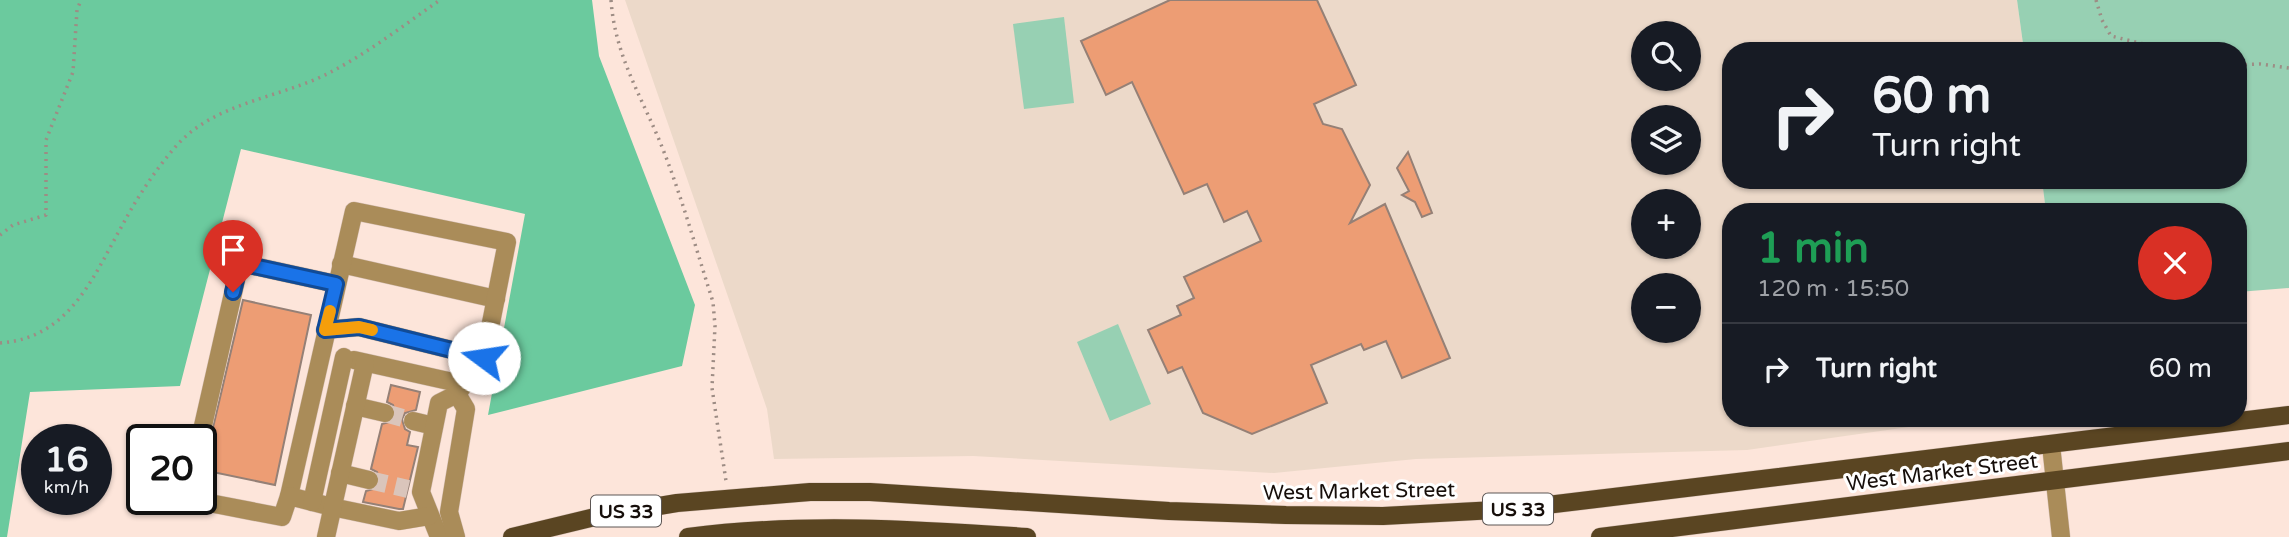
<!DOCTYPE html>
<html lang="en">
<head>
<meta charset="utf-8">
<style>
	:root { --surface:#171b24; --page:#242831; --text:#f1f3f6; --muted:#9ea1a6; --line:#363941 }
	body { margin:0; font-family:"Varela Round",sans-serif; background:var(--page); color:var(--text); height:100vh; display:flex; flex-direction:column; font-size:26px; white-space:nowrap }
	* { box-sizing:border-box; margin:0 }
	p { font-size:23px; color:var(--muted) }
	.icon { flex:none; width:38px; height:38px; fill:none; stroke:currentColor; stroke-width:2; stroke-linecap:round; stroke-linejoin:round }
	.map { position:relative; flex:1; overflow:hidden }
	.drawer { position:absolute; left:1722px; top:203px; width:525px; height:224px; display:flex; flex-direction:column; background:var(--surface); border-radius:28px; box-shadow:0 2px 5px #0004 }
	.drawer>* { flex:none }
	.hud { position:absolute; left:1722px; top:42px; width:525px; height:147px; border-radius:28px; box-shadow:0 2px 5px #0004; background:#171b24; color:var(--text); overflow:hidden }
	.tools { position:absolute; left:1631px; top:21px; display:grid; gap:14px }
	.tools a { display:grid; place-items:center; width:70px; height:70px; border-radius:50%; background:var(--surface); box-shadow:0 2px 5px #0004; font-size:35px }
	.speed { position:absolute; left:21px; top:424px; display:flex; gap:14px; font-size:35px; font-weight:700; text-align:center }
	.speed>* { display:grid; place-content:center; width:91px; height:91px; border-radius:50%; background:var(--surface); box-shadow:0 2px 5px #0004; line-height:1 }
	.speed small { font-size:18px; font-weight:400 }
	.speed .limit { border:4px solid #111; border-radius:10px; background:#fff; color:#111 }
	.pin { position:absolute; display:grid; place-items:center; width:60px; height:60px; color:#fff; margin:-72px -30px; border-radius:50% 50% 50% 0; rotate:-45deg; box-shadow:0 0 7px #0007 }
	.pin .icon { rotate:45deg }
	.me { position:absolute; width:77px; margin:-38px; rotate:284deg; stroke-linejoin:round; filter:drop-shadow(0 0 5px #0008) }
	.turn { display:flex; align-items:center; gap:24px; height:147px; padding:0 35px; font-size:32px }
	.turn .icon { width:91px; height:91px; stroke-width:2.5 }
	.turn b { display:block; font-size:49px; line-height:60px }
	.round { display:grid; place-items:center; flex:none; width:74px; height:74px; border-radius:37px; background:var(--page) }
	.head { display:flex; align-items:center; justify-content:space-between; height:119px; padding:0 35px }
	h1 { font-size:42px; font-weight:700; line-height:52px; color:#1e9e55 }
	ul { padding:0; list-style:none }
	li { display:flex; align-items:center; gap:21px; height:91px; padding:0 35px; border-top:2px solid var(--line) }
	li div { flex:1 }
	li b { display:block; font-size:26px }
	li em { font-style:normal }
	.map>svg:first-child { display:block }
	.education { fill:#ecd9c9; fill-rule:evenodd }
	.green { fill:#97d0b3 }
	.forest { fill:#6bca9e }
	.building { fill:#ed9d74; stroke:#958076; stroke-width:2 }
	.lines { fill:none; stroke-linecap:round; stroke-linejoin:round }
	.minor-tunnel { stroke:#dac5bb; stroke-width:18; stroke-dasharray:18 9; stroke-linecap:butt }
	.minor-casing { stroke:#d8c3b9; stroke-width:19 }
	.major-casing { stroke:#d8c3b9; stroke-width:19 }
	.path { stroke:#9d8c84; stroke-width:3.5; stroke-dasharray:2 5; stroke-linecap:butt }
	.minor { stroke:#aa8c59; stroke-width:18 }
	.major { stroke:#5a4522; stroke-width:18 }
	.route-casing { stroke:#114b97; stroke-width:18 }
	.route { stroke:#1a73e8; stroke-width:12 }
	.slow { stroke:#f59e0b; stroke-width:12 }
	.labels { text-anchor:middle; stroke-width:6; stroke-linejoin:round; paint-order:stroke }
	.shield { fill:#fff; stroke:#5c5654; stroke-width:2 }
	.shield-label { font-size:19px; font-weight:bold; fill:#160e0a }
	.street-label { font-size:21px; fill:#160e0a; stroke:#fff }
</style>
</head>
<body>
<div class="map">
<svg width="2289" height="537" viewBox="0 0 2289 537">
	<rect width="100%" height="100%" fill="#fde5da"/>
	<path class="education" d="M625 0H2017L2024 51H1731V180H2042L2046 212H1731V418H1972L1747 450 1416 459 1274 473 973 456 774 459 767 409ZM1643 33H1689V79H1643ZM1643 117H1689V163H1643ZM1643 201H1689V247H1643ZM1643 285H1689V331H1643Z"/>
	<g class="green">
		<polygon points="2017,0 2289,0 2289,288 2238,292 2238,212 2046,212 2042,180 2238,180 2238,51 2024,51"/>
		<polygon points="1064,17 1074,103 1024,109 1013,24"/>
		<polygon points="1118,324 1151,404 1110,421 1077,342"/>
	</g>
	<polygon class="forest" points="0,0 592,0 599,56 695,305 682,366 488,415 525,214 241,149 180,386 30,392 7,537 0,537"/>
	<g class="building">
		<polygon points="1170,0 1317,0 1356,85 1314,104 1323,124 1342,129 1370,185 1350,223 1385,204 1450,358 1402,378 1386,341 1364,350 1361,344 1311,365 1327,403 1252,434 1203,413 1182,367 1168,373 1148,330 1181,315 1177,306 1194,298 1184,277 1261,241 1247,211 1224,222 1207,184 1184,194 1132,82 1106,95 1081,41"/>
		<polygon points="1408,152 1432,213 1422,217 1415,202 1402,195 1409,191 1397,168"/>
		<polygon points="243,300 311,315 275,485 203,470"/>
		<polygon points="391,385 420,392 416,410 405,413 402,419 405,429 410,432 407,445 418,447 403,509 399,509 363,502 366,491 377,488 380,482 377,472 371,469 382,424 393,421 396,415 393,405 387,402"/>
	</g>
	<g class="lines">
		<g class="minor-tunnel">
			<polyline points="385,413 413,421"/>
			<polyline points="369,480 408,489"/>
		</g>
		<g class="minor-casing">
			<g id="minor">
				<polyline points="341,264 496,299"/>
				<polyline points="325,330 359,327 484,358"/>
				<polyline points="354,360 462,384"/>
				<polyline points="355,406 385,413"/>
				<polyline points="413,421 434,426"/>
				<polyline points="200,439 239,267 249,265 336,284"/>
				<polyline points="2051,445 2061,537"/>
				<polyline points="340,473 369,480"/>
				<polyline points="289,496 354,211 507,242 484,358 457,394 439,403 421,492 439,537"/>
				<polyline points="189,499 282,517 289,496 332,507 399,521 429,516"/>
				<polyline points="312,502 344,357"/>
				<polyline points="326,537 365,363"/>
				<polyline points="456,537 449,512 466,409 457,394"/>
			</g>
		</g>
		<g class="major-casing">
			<g id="major">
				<polyline points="512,537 599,516 677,503 810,492 870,492 1169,511 1286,515 1383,516 1514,509 2289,415"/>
				<path d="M688 537C801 522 913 529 1027 537"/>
				<polyline points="1600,537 2289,451"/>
			</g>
		</g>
		<g class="path">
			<path d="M611 0C615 58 644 100 664 152 683 201 697 252 713 302L715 326 712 388 726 481"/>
			<polyline points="2096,0 2102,20 2111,36 2172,51"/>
			<polyline points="2238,65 2260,64 2289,68"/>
			<polyline points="0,235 13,225 46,215 46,140 73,72 77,10 81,0"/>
			<path d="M0 343C70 338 93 277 123 224 138 196 156 169 177 145 216 102 280 98 329 73 368 53 404 25 440 0"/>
		</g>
		<use href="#minor" class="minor"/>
		<use href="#major" class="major"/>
	</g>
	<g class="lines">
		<g class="route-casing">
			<polyline id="route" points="233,292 239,267 249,265 336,284 325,330 359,327 484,358"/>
		</g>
		<use href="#route" class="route"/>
		<polyline class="slow" points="330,311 325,330 359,327 372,330"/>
	</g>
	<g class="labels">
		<g class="shield">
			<rect x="1483" y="493.5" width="70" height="31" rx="5"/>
			<rect x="591" y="495.5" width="70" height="31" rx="5"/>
		</g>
		<g class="shield-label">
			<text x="1518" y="516">US 33</text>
			<text x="626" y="518">US 33</text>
		</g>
		<g class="street-label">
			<text transform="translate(1942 472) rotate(-7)" y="7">West Market Street</text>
			<text transform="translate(1359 491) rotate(-1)" y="7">West Market Street</text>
		</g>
	</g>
</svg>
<div class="tools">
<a><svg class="icon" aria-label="search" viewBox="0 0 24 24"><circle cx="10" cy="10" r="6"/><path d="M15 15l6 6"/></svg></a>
<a><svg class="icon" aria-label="layers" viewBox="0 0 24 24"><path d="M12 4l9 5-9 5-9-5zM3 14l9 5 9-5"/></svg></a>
<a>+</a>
<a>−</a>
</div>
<div class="speed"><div>16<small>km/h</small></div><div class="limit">20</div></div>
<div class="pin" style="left:233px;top:292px;background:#d93025"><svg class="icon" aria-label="arrive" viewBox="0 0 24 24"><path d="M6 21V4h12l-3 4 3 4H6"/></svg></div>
<svg class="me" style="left:484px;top:358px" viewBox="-20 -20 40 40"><circle r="19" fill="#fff"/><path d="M0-13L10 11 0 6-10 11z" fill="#1a73e8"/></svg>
<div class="hud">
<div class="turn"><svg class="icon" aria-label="right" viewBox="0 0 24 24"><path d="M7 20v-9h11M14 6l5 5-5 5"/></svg><div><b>60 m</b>Turn right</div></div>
</div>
<section class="drawer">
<div class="head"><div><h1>1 min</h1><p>120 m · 15:50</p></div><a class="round" style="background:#d93025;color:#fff"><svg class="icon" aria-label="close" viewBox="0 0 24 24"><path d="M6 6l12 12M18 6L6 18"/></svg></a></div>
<ul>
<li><svg class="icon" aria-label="right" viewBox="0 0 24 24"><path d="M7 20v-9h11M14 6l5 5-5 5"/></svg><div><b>Turn right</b></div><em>60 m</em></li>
</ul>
</section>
</div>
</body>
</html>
